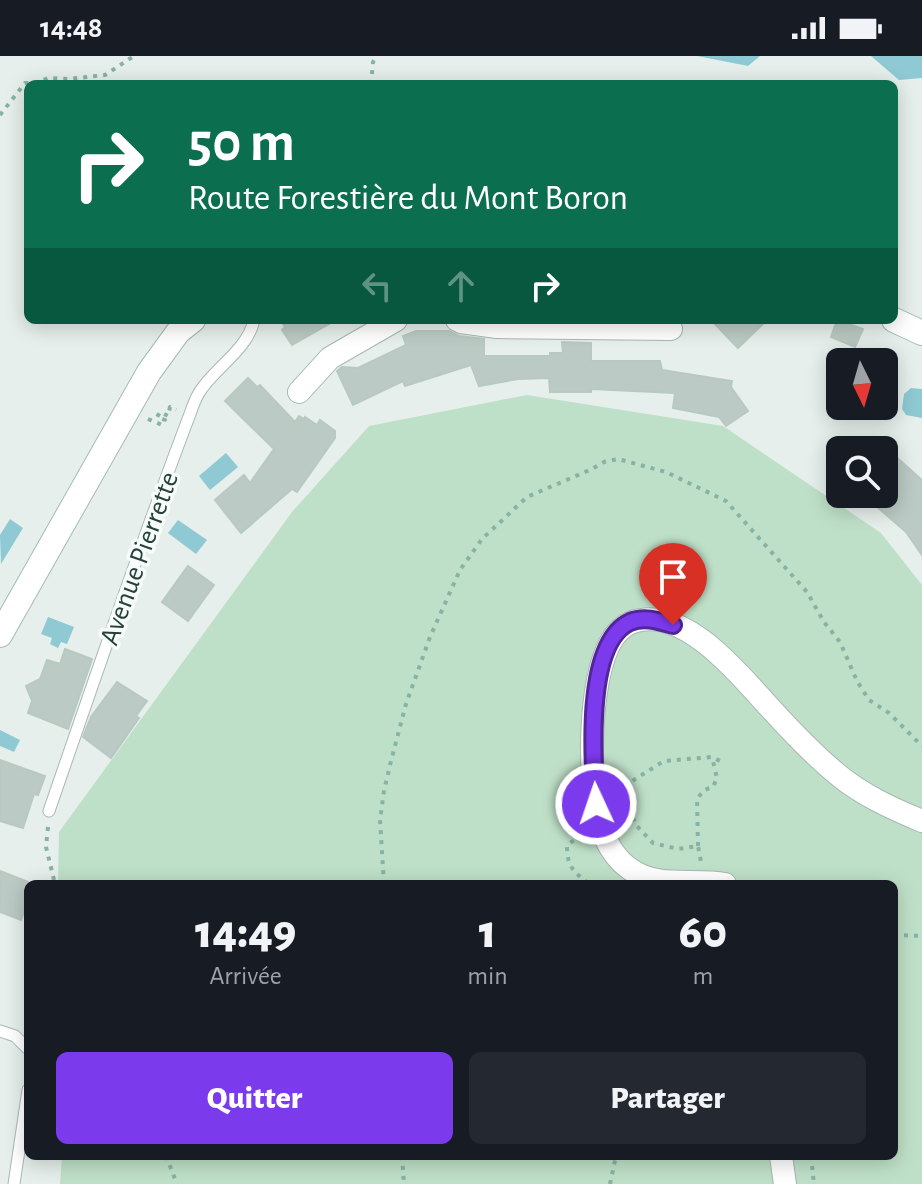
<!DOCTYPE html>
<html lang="fr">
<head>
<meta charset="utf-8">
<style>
	:root { --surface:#171b24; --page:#242831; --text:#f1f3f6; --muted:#9ea1a6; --accent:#7c3aed }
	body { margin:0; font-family:"Alegreya Sans",sans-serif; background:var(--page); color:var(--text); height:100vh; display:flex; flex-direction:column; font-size:30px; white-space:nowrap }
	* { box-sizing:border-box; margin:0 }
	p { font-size:26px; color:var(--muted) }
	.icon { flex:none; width:44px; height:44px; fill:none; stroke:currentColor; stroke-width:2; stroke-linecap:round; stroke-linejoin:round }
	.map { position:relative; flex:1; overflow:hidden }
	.sheet { position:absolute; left:24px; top:824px; width:874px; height:280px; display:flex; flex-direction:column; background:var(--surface); border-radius:12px; box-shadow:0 4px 20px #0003 }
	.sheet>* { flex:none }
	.guide { position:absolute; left:24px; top:24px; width:874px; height:244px; border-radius:12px; box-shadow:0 4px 20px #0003; background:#0b6e4f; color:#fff; overflow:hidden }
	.needle { width:52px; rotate:175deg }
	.controls { position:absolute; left:826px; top:292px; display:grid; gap:16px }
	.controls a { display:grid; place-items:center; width:72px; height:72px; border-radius:12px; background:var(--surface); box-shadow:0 4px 20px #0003; font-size:40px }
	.pin { position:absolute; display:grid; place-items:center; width:68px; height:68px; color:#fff; margin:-82px -34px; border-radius:50% 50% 50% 0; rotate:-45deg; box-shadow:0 0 8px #0007 }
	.pin .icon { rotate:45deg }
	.me { position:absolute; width:88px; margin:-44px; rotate:357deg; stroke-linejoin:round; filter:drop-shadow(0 0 6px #0008) }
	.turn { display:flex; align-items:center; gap:28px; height:168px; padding:0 32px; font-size:36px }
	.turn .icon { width:104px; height:104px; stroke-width:2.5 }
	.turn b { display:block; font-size:56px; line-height:68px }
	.lanes { display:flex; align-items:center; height:76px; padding:0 32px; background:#0003; justify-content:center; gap:40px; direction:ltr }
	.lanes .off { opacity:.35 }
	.eta { display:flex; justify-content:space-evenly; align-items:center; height:136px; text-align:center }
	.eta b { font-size:48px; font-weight:800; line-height:56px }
	.action { display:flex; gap:16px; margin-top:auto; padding:16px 32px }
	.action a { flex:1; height:92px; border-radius:12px; background:var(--accent); color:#fff; font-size:32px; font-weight:800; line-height:92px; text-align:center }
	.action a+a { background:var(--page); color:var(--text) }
	.status { display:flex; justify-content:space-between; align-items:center; height:56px; padding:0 40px; background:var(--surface); direction:ltr }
	.status svg { height:22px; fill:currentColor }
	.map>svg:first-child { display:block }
	.green { fill:#bfe0c8 }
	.water { fill:#8ec9d4 }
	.building { fill:#bbcac4; stroke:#b8c9c2; stroke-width:2 }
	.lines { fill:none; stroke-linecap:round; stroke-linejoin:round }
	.lane-casing { stroke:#a8b8b2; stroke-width:13 }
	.street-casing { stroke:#a8b8b2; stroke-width:24 }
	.secondary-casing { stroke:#a4bbb3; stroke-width:26 }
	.path { stroke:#86b3a5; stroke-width:4; stroke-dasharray:4 6; stroke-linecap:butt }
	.lane { stroke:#fff; stroke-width:11 }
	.street { stroke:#fff; stroke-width:22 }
	.secondary { stroke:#fff; stroke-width:24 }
	.route-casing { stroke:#51269a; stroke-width:20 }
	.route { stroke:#7c3aed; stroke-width:14 }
	.labels { text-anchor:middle; stroke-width:7; stroke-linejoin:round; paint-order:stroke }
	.street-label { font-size:28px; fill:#24423a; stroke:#f7fbf9 }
</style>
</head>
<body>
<div class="status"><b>14:48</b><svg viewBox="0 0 49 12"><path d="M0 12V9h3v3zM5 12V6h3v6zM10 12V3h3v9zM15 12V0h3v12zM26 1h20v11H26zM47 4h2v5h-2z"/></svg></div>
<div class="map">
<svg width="922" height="1128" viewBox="0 0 922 1128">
	<rect width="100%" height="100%" fill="#e6efeb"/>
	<polygon class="green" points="527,339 723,370 881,477 922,529 922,1128 60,1128 62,1100 894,1100 894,828 58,828 59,776 292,456 369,370"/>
	<g class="water">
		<polygon points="697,0 760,0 748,10"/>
		<polygon points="871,0 922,0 922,22 899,24"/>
		<polygon points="911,332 922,333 922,362 906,359 902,353 904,338"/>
		<polygon points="226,397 238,411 210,434 199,420"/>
		<polygon points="10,463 23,472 1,508 0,479"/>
		<polygon points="178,464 207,484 196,498 168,477"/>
		<polygon points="48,561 74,571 67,588 61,586 58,592 50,588 52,582 41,578"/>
		<polygon points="0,674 20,684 14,696 0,690"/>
	</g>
	<g class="building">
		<polygon points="281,264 336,264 292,289 282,274 285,271"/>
		<polygon points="711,264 767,264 738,292"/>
		<polygon points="837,264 863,273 855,291 831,281"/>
		<polygon points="416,275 449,275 459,280 484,283 484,300 550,300 550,297 563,297 562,286 591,287 591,305 660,305 662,314 732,325 731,331 748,355 726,370 719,361 673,352 675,337 591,333 591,336 550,336 549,322 518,323 479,330 471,309 405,330 403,325 353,349 337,315 342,311 358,312 406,289 403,280"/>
		<polygon points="248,322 257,331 260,329 295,366 299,360 304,363 305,361 317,369 320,364 335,375 335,382 297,436 292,433 241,477 215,444 244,419 250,427 274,393 225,345"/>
		<polygon points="884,390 922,424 922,499 906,476 862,438 884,438"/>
		<polygon points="188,510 214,529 188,565 162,546"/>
		<polygon points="65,593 92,603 68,673 28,657 32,645 26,630 40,623 47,604 60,608"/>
		<polygon points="117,626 147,645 136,660 139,662 111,702 83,681 91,661"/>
		<polygon points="0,704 45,720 38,739 34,738 23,772 0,765"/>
		<polygon points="0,815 28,826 28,845 21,864 0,856"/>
	</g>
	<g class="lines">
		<g class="lane-casing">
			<g id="lane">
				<path d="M49 755C95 622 140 489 190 358 193 349 197 338 203 331 219 309 248 292 254 264"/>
				<polyline points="0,975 15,980 28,993"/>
				<polyline points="14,1128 28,1034"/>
			</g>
		</g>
		<g class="street-casing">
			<g id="street">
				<polyline points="457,264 461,266 497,271 671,273"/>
				<polyline points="299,336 330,302 396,264"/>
				<path d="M725 828C694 822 657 833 630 813 617 804 608 790 602 774 587 734 586 604 620 574 626 568 633 565 641 564 691 556 742 622 772 654 792 676 814 699 837 718 862 739 893 753 922 765"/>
				<polyline points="781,1100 785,1128"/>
			</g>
		</g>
		<g class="secondary-casing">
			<g id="secondary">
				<polyline points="894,264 922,277"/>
				<polyline points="0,579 149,316 178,276 193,264"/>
			</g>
		</g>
		<g class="path">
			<polyline points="371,28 373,6 377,0"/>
			<polyline points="0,59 25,27 37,27 48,22 69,23 105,19 134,0"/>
			<polyline points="148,363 162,369 165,364 157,361 160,356 168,360 170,351 176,354"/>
			<polyline points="619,738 621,732 664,705 712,701 722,706"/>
			<polyline points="620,747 632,758 635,768 653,787 678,793 698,790 701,806"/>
			<polyline points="48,771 46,791 55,828"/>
			<path d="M582 779 567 789C567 811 573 815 589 828"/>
			<polyline points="698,790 697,743 704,734 713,731 717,722 712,701"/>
			<polyline points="384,828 380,764 384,735 391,705 406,648 430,581 460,514 482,483 527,441 592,413 604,406 618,403 666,416 726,445 807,536 824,566 840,586 857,625 869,644 889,657 922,690"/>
			<polyline points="894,879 922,880"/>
			<polyline points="166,1100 177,1128"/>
			<polyline points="402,1100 404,1128"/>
			<polyline points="811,1100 814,1128"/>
			<polyline points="610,1128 616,1100"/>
		</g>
		<use href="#lane" class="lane"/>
		<use href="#street" class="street"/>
		<use href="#secondary" class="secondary"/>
	</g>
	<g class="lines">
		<g class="route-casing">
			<path id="route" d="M596 748C593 706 584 587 630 566 644 560 659 565 673 569"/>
		</g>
		<use href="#route" class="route"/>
	</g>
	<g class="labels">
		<g class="street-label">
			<text transform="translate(138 502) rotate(-70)" y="10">Avenue Pierrette</text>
		</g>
	</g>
</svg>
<div class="controls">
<a><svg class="needle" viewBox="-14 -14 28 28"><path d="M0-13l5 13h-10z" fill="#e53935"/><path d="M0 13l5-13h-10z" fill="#9ea1a6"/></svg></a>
<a><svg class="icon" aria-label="search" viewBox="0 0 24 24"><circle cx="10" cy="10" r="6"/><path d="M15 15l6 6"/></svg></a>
</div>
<div class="pin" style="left:673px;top:569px;background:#d93025"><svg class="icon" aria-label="arrive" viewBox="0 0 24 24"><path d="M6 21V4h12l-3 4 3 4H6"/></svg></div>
<svg class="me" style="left:596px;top:748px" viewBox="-20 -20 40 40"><circle r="17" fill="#7c3aed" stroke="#fff" stroke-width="3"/><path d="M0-11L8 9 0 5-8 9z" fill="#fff"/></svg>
<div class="guide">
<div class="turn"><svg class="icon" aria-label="right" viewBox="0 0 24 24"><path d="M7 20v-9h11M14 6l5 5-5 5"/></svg><div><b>50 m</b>Route Forestière du Mont Boron</div></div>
<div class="lanes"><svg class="icon off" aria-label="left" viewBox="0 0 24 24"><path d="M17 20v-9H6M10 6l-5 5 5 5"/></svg><svg class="icon off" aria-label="ahead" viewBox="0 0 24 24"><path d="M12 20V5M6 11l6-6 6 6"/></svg><svg class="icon" aria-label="right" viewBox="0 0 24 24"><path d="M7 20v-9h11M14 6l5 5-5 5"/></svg></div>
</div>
<section class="sheet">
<div class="eta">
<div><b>14:49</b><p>Arrivée</p></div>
<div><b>1</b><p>min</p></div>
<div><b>60</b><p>m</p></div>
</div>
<div class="action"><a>Quitter</a><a>Partager</a></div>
</section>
</div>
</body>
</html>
